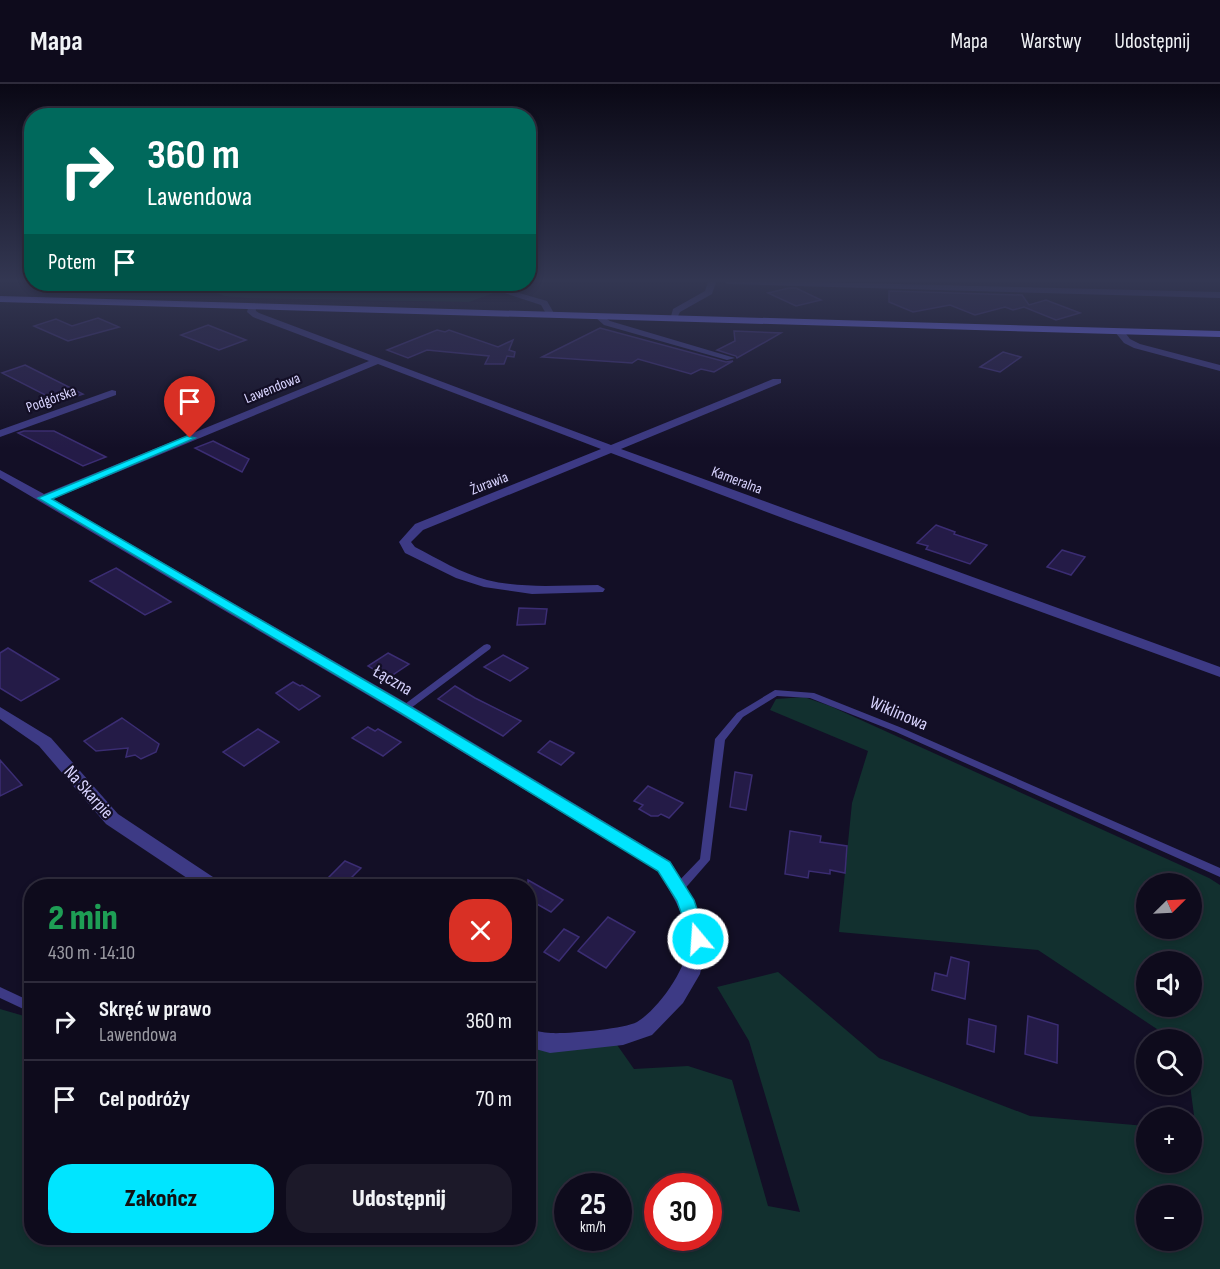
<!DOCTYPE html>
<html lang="pl">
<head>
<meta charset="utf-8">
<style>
	:root { --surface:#0e0b1c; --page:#1c1929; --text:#f1f3f6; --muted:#9b9ba3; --line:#2e2b3b; --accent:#00e5ff }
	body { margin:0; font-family:"Sofia Sans Condensed",sans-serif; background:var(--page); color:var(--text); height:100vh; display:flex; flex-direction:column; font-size:22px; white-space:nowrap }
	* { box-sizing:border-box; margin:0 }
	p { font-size:20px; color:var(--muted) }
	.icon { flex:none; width:33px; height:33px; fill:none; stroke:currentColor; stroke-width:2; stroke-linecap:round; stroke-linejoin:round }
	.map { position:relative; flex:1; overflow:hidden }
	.drawer { position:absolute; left:24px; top:795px; width:512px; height:366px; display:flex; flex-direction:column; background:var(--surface); border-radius:24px; box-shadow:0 3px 9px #0003,0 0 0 2px var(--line) }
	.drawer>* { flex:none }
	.guide { position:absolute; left:24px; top:24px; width:512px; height:183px; border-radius:24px; box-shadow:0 3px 9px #0003,0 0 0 2px var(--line); background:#00695c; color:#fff; overflow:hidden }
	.needle { width:39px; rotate:66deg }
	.buttons { position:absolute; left:1136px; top:789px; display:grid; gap:12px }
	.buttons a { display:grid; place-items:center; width:66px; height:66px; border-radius:50%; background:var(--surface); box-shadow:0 3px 9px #0003,0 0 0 2px var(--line); font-size:30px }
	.speed { position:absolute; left:554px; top:1089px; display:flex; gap:12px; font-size:30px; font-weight:700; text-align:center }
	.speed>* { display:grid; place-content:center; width:78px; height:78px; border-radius:50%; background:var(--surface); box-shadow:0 3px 9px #0003,0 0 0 2px var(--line); line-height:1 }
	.speed small { font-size:15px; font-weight:400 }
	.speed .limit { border:9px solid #d22; background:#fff; color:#111 }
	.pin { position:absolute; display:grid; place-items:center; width:51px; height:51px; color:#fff; margin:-62px -26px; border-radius:50% 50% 50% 0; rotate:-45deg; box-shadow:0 0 6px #0007 }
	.pin .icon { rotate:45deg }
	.me { position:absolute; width:66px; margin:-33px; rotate:342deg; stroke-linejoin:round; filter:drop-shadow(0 0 4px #0008) }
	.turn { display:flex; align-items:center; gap:21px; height:126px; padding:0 24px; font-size:27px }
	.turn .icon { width:78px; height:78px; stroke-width:2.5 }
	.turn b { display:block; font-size:42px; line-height:51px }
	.then { display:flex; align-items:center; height:57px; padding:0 24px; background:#0003; gap:12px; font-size:22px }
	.round { display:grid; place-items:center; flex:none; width:63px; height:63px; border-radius:24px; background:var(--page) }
	.summary { display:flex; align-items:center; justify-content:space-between; height:102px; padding:0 24px }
	h1 { font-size:36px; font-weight:800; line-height:45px; color:#1e9e55 }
	.primary-button { display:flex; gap:12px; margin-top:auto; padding:12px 24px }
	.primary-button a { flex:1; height:69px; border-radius:24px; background:var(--accent); color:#111; font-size:24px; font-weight:800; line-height:69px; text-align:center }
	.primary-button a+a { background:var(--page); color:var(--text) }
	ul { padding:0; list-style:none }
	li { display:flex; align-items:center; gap:18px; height:78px; padding:0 24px; border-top:2px solid var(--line) }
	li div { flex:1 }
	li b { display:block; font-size:22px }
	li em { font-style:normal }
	header { display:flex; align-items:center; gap:36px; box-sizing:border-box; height:84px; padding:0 30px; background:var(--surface); border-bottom:2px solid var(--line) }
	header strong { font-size:28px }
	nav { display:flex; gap:33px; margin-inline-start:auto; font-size:21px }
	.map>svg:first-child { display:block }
	.green { fill:#12302f; fill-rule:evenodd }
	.building { fill:#241b47; stroke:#3b2d73; stroke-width:1.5 }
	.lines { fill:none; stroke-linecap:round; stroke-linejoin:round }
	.lane { fill:#3d3a85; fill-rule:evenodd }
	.street { fill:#3d3a85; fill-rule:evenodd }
	.secondary { fill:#6f6bff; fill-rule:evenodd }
	.route { fill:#00e5ff; stroke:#0095a6; stroke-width:1.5 }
	.labels { text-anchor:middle; stroke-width:4.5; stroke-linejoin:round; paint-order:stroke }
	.far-street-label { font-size:15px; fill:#d9d4ff; stroke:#130f26 }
	.street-label { font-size:18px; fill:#d9d4ff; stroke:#130f26 }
</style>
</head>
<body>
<header>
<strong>Mapa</strong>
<nav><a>Mapa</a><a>Warstwy</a><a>Udostępnij</a></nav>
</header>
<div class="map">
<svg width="1220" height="1185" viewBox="0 0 1220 1185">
	<rect width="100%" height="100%" fill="#130f26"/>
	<g class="green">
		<polygon points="190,200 473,200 499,207 469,218 247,214 225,212"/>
		<path d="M804 613 830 622 1209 794 1220 801V1185H0V925L31 934 32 1154H528V961L615 958 634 985 688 982 732 996 768 1122 800 1128 749 957 717 903 778 888 879 974 1030 1032 1146 1042V1078H1191V1046H1196L1190 1001 1191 956 1172 955 1038 866 839 848 852 719 868 667 770 626 776 615ZM1146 800H1191V844H1146ZM1146 878H1191V922H1146ZM567 1102H618V1154H567ZM657 1102H708V1154H657ZM1146 1112H1191V1156H1146Z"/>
	</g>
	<g class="building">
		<polygon points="789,204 796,204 821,216 796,222 768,209"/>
		<polygon points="889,207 1022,211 1029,221 1046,216 1080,229 1056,236 1024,223 1013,226 1005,223 975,231 950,221 913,228 889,218"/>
		<polygon points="98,234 119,243 68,257 34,242 56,235 72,242"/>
		<polygon points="208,241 246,256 219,266 181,251"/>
		<polygon points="600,244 726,278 733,277 714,288 701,285 691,290 638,275 632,279 542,273"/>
		<polygon points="437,246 445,248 449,246 498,263 513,256 509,266 515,268 514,273 507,272 504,280 485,280 489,272 427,266 408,274 387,266"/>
		<polygon points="734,247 781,249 737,274 736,272 717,266 735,257"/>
		<polygon points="1003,268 1021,273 1000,288 980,283"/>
		<polygon points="25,281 83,310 59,318 2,289"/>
		<polygon points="24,347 54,347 106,373 83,382 18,349"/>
		<polygon points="213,357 249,375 242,388 195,364"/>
		<polygon points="936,441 955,448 954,450 987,461 970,480 926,465 928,462 917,459"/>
		<polygon points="1062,466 1085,473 1071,491 1047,483"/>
		<polygon points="116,484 171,518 145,531 90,497"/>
		<polygon points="519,524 547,525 545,540 517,541"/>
		<polygon points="8,564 59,595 21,617 0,604 0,569"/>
		<polygon points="388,569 409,580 388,594 368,582"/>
		<polygon points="503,571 528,584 510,597 484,583"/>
		<polygon points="293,598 300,602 302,601 320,612 299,626 276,609"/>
		<polygon points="455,602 475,614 521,637 503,652 438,615"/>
		<polygon points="122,634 159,660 156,668 141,675 135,671 126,673 128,664 96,667 84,657"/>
		<polygon points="368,643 375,647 378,645 401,658 383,672 352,654"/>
		<polygon points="258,645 279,658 244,682 223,668"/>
		<polygon points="550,657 574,669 561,681 538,668"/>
		<polygon points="0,676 22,701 0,712"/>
		<polygon points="735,688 752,691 746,726 730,723"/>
		<polygon points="648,702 683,719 669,734 661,730 658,732 651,732 639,725 643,721 634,717"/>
		<polygon points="790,747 821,752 820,758 847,762 845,789 830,786 830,790 809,787 808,794 785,790"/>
		<polygon points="345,777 361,784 343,802 327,795"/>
		<polygon points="528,796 563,816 551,828 528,815"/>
		<polygon points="608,833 635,848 606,884 578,867"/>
		<polygon points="564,845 579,853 559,877 544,868"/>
		<polygon points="951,873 969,878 965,915 932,906 935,889 947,892"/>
		<polygon points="1028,932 1058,941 1057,979 1025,970"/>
		<polygon points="969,935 996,942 994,968 967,960"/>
	</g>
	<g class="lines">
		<g class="lane">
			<polygon points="487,560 490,561 491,563 490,565 407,627 401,627 399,625 401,623 484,561"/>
			<polygon points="775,606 814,609 902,644 1220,784 1220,793 896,648 810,614 777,612 743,633 725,656 710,776 682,808 678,809 674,808 672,805 674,802 700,775 715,655 737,629"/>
			<polygon points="0,903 32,918 32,929 0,914"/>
		</g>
		<g class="street">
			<polygon points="708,198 716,198 712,210 680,228 676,236 670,236 673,225 705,207"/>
			<polygon points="724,198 818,198 1220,208 1220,214 728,200"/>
			<polygon points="477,200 488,200 547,217 555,231 548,233 541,221"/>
			<path d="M252 220 255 221 256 227 259 229 611 361 773 295H781V299L621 365 1220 583V593L788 436 611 369 423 446 411 458 415 463C438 475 461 489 487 496 523 505 561 501 598 501L605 505 603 508 532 510 484 503 456 494 405 469 399 458 415 440 601 365 378 280 53 415 410 621 670 777 694 816 708 855 700 890 683 919 652 951 623 961 550 969 528 963V945C535 946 543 949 551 949 567 950 624 945 637 938 659 925 691 880 688 854 685 830 670 807 658 787L398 629 0 394V386L44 410 369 277 253 233 247 228 249 221Z"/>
			<polygon points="599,230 610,237 735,274 727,276 604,241 595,233"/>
			<polygon points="1117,246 1123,246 1130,255 1140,260 1220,281 1220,287 1134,264 1124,259 1115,248"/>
			<polygon points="112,306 116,307 116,311 0,353 0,346"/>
			<polygon points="0,623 51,654 118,730 219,797 221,802 199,802 106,740 39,662 0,635"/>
		</g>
		<polygon class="secondary" points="0,212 1220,247 1220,253 0,218"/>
	</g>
	<linearGradient id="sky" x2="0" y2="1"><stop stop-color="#0a0815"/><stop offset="0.54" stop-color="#333752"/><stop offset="1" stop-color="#333752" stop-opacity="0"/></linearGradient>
	<rect width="1220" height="364" fill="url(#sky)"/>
	<polygon class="route" points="187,352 195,354 52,415 409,622 670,778 694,816 707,855 704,860 698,862 692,860 677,817 658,787 399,628 38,414"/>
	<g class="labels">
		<g class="far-street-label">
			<text transform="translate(272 304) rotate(-22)" y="5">Lawendowa</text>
			<text transform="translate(51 315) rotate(-20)" y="5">Podgórska</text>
			<text transform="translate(737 396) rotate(21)" y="5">Kameralna</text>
			<text transform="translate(489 399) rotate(-21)" y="5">Żurawia</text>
		</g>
		<g class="street-label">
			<text transform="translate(393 596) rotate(30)" y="6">Łączna</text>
			<text transform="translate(899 629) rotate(23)" y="6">Wiklinowa</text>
			<text transform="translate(89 708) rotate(48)" y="6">Na Skarpie</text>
		</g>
	</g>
</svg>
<div class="buttons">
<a><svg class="needle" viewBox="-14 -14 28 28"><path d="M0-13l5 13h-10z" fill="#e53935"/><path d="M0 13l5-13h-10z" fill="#9b9ba3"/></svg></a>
<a><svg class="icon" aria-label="sound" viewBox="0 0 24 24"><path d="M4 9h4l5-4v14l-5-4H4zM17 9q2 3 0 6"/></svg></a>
<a><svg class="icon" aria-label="search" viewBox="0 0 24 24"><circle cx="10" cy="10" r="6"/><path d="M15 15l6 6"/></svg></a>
<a>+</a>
<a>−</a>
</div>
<div class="speed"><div>25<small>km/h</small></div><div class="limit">30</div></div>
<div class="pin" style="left:190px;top:354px;background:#d93025"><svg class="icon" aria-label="arrive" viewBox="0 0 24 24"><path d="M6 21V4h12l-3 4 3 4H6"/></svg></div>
<svg class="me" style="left:698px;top:855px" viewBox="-20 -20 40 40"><circle r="17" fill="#00e5ff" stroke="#fff" stroke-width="3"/><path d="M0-11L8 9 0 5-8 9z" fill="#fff"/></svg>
<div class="guide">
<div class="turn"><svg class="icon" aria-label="right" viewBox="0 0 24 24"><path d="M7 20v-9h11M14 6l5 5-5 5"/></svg><div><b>360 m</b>Lawendowa</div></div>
<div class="then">Potem<svg class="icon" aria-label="arrive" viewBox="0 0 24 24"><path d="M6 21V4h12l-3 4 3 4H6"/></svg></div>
</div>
<section class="drawer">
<div class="summary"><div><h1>2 min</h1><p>430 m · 14:10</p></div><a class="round" style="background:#d93025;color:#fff"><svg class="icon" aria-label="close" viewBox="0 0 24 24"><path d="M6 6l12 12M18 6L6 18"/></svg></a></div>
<ul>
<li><svg class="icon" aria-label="right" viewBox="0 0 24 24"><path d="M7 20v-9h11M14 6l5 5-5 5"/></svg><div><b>Skręć w prawo</b><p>Lawendowa</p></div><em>360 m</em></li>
<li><svg class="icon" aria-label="arrive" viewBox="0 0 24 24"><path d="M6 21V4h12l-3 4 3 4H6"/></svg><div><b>Cel podróży</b></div><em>70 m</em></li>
</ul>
<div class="primary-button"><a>Zakończ</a><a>Udostępnij</a></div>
</section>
</div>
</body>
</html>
